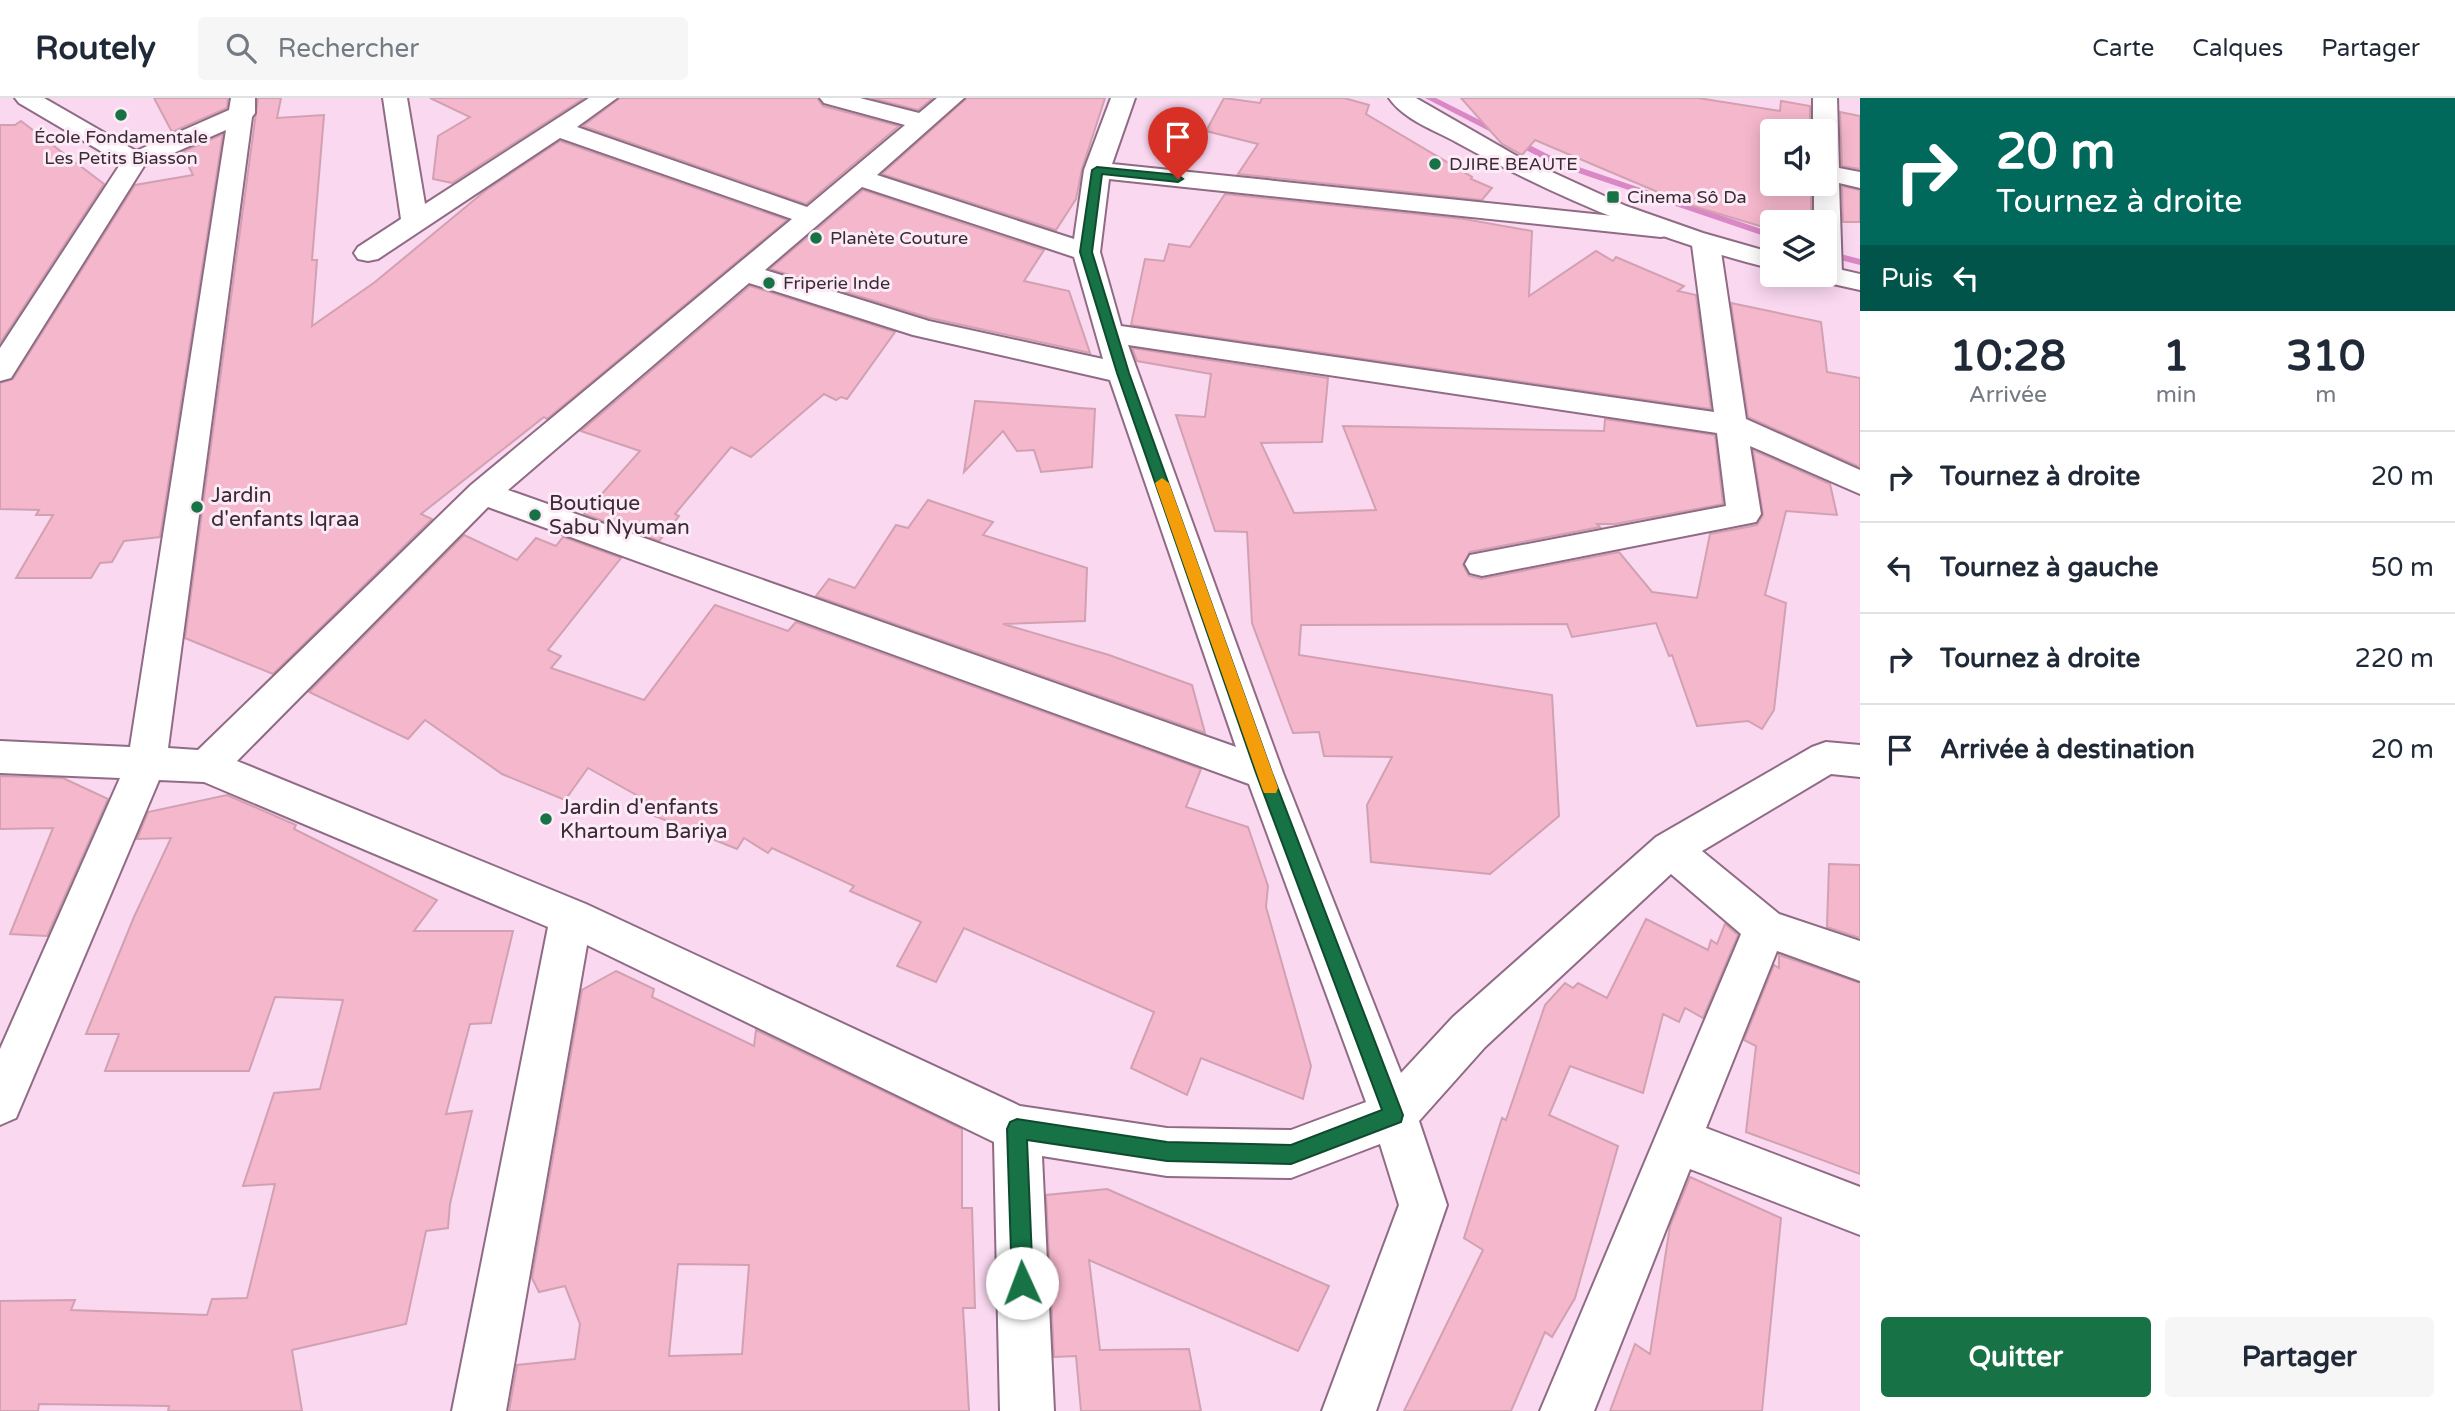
<!DOCTYPE html>
<html lang="fr">
<head>
<meta charset="utf-8">
<style>
	:root { --surface:#fff; --page:#f6f6f7; --text:#1f2937; --muted:#747a83; --line:#e0e1e3; --accent:#177246 }
	body { margin:0; font-family:"Varela Round",sans-serif; background:var(--page); color:var(--text); height:100vh; display:flex; flex-direction:column; font-size:26px; white-space:nowrap }
	* { box-sizing:border-box; margin:0 }
	p { font-size:23px; color:var(--muted) }
	.icon { flex:none; width:38px; height:38px; fill:none; stroke:currentColor; stroke-width:2; stroke-linecap:round; stroke-linejoin:round }
	.map { position:relative; flex:1; overflow:hidden }
	.panel { display:flex; flex-direction:column; background:var(--surface); width:595px }
	.panel>* { flex:none }
	.banner { background:#00695c; color:#fff; overflow:hidden }
	.buttons { position:absolute; left:1760px; top:21px; display:grid; gap:14px }
	.buttons a { display:grid; place-items:center; width:77px; height:77px; border-radius:7px; background:var(--surface); box-shadow:0 4px 18px #0003; font-size:35px }
	.pin { position:absolute; display:grid; place-items:center; width:60px; height:60px; color:#fff; margin:-72px -30px; border-radius:50% 50% 50% 0; rotate:-45deg; box-shadow:0 0 7px #0007 }
	.pin .icon { rotate:45deg }
	.me { position:absolute; width:77px; margin:-38px; rotate:358deg; stroke-linejoin:round; filter:drop-shadow(0 0 5px #0008) }
	.turn { display:flex; align-items:center; gap:24px; height:147px; padding:0 21px; font-size:32px }
	.turn .icon { width:91px; height:91px; stroke-width:2.5 }
	.turn b { display:block; font-size:49px; line-height:60px }
	.then { display:flex; align-items:center; height:66px; padding:0 21px; background:#0003; gap:14px; font-size:26px }
	.eta { display:flex; justify-content:space-evenly; align-items:center; height:119px; text-align:center }
	.eta b { font-size:42px; font-weight:700; line-height:49px }
	.cta { display:flex; gap:14px; margin-top:auto; padding:14px 21px }
	.cta a { flex:1; height:80px; border-radius:7px; background:var(--accent); color:#fff; font-size:28px; font-weight:700; line-height:80px; text-align:center }
	.cta a+a { background:var(--page); color:var(--text) }
	ul { padding:0; list-style:none }
	li { display:flex; align-items:center; gap:21px; height:91px; padding:0 21px; border-top:2px solid var(--line) }
	li div { flex:1 }
	li b { display:block; font-size:26px }
	li em { font-style:normal }
	header { display:flex; align-items:center; gap:42px; box-sizing:border-box; height:98px; padding:0 35px; background:var(--surface); border-bottom:2px solid var(--line) }
	header strong { font-size:33px }
	nav { display:flex; gap:38px; margin-inline-start:auto; font-size:24px }
	.search { width:490px; height:63px; background:var(--page); display:flex; align-items:center; gap:18px; box-sizing:border-box; padding:0 24px; border-radius:7px; color:var(--muted); font-size:26px }
	main { display:flex; flex:1; min-height:0 }
	.map>svg:first-child { display:block }
	.lines { fill:none; stroke-linecap:round; stroke-linejoin:round }
	.stream { fill:#da87c5; fill-rule:evenodd }
	.building { fill:#f5b7cc; stroke:#d1a1b1; stroke-width:2; fill-rule:evenodd }
	.minor-casing { stroke:#906b85; stroke-width:4 }
	.major-casing { stroke:#906b85; stroke-width:4 }
	.minor { fill:#fff; fill-rule:evenodd }
	.major { fill:#fff; fill-rule:evenodd }
	.route { fill:#177246; stroke:#0f4a2e; stroke-width:2 }
	.slow { fill:#f59e0b }
	.poi-dot { fill:#177246; stroke:#fcebf7; stroke-width:2.5 }
	.labels { text-anchor:middle; stroke-width:6; stroke-linejoin:round; paint-order:stroke }
	.far-poi-label { font-size:18px; fill:#3a2a35; stroke:#fcebf7; text-anchor:start }
	.poi-label { font-size:21px; fill:#3a2a35; stroke:#fcebf7; text-anchor:start }
</style>
</head>
<body>
<header>
<strong>Routely</strong>
<div class="search"><svg class="icon" aria-label="search" viewBox="0 0 24 24"><circle cx="10" cy="10" r="6"/><path d="M15 15l6 6"/></svg>Rechercher</div>
<nav><a>Carte</a><a>Calques</a><a>Partager</a></nav>
</header>
<main>
<div class="map">
<svg width="1860" height="1313" viewBox="0 0 1860 1313">
	<rect width="100%" height="100%" fill="#fad8f0"/>
	<g class="lines">
		<g class="stream">
			<polygon points="1425,0 1436,0 1561,63 1773,135 1773,141 1555,67"/>
			<polygon points="1825,152 1860,161 1860,167 1825,158"/>
		</g>
	</g>
	<g class="building">
		<polygon points="154,0 228,0 227,10 172,34"/>
		<polygon points="258,0 281,0 277,20 324,17 312,162 317,162 312,228 375,184 485,93 560,43 787,122 547,321 544,319 421,416 432,421 273,576 185,540"/>
		<polygon points="430,0 584,0 452,85 433,81 438,38 470,19"/>
		<polygon points="620,0 817,0 823,8 899,28 806,106 583,28"/>
		<polygon points="871,0 933,0 918,12"/>
		<polygon points="967,0 1105,0 1082,71 1076,101 1056,132 882,76"/>
		<polygon points="1224,0 1260,5 1262,0 1344,0 1369,7 1366,16 1472,79 1471,81 1492,90 1482,102 1238,76 1258,46 1206,33"/>
		<polygon points="1461,0 1698,0 1780,13 1781,3 1810,8 1810,33 1773,33 1773,86 1811,86 1811,124 1773,124 1773,132 1686,106 1535,42 1522,57 1502,46"/>
		<polygon points="1840,14 1860,18 1860,71 1842,68"/>
		<polygon points="21,23 104,86 0,245 0,27 15,27"/>
		<polygon points="223,36 160,439 124,443 112,464 100,465 91,480 16,480 53,417 36,417 39,412 0,411 0,285 13,281 135,87 193,77 182,54"/>
		<polygon points="1842,88 1860,92 1860,124 1843,124"/>
		<polygon points="863,92 1044,152 1024,183 1069,193 1090,255 930,220 770,171"/>
		<polygon points="1225,96 1464,121 1532,133 1529,198 1596,153 1613,163 1616,159 1684,188 1678,193 1696,197 1711,311 1131,227 1145,161 1164,163 1169,146 1190,149"/>
		<polygon points="750,188 895,234 847,301 841,299 836,302 824,296 751,359 731,349 675,416 679,418 659,443 584,416 640,353 581,333"/>
		<polygon points="1731,205 1821,224 1827,274 1860,280 1860,369 1748,319"/>
		<polygon points="1132,250 1328,280 1322,344 1261,345 1294,415 1376,412 1343,328 1604,333 1605,321 1715,337 1723,406 1615,426 1597,426 1600,429 1470,454 1463,467 1469,478 1481,481 1619,454 1652,494 1697,500 1710,436 1757,427 1763,417 1753,352 1830,386 1837,417 1786,413 1765,497 1786,505 1774,612 1762,631 1748,623 1697,628 1672,557 1669,558 1656,525 1572,539 1567,526 1301,527 1299,557 1552,597 1559,718 1490,776 1371,764 1367,707 1392,659 1324,658 1319,634 1293,635 1252,525 1247,434 1215,433 1176,317 1205,319 1211,276 1137,263"/>
		<polygon points="975,303 1095,311 1092,369 1041,374 1034,352 1017,353 1003,333 964,374"/>
		<polygon points="928,402 993,424 983,437 1087,470 1085,523 1003,526 1109,557 1192,587 1205,635 816,498 829,481 855,490 896,427 908,430"/>
		<polygon points="464,437 517,462 536,440 556,448 563,439 621,460 548,552 561,558 551,570 644,602 715,507 788,533 796,524 1201,671 1186,709 1248,729 1268,788 1266,809 1311,968 1303,1001 1201,960 1187,997 1131,970 1154,914 964,830 936,884 897,868 921,824 850,793 854,788 772,750 768,755 744,740 737,751 650,716 656,708 588,670 565,702 502,676 425,622 408,641 309,594"/>
		<polygon points="0,678 63,680 108,701 47,838 10,836 53,730 0,731"/>
		<polygon points="227,697 296,727 294,731 437,802 414,833 513,833 491,925 470,926 446,1016 472,1013 450,1106 448,1130 426,1133 406,1226 292,1252 302,1313 168,1313 169,1308 39,1306 38,1313 0,1313 0,1203 75,1202 71,1212 207,1217 212,1201 247,1200 275,1086 243,1088 274,995 320,991 343,902 275,899 249,973 105,973 119,936 86,936 134,819 171,740 137,741 148,714"/>
		<polygon points="1829,766 1860,767 1860,840 1827,829"/>
		<polygon points="1646,821 1708,852 1711,842 1717,846 1725,826 1738,837 1703,920 1685,910 1679,924 1663,916 1643,995 1570,968 1549,1017 1618,1048 1575,1200 1552,1239 1545,1234 1511,1313 1404,1313 1483,1152 1464,1140 1502,1020 1506,1022 1545,907 1565,885 1573,890 1578,885 1607,900"/>
		<polygon points="1779,857 1860,885 1860,1076 1746,1034 1756,948 1744,942 1774,867 1779,870"/>
		<path d="M616 873 654 891 652 899 754 948 756 932 962 1031V1110H972L975 1210H963L969 1313H509L517 1267 575 1261 580 1226 565 1188 539 1194 532 1180 582 892ZM678 1166 749 1167 742 1256 669 1258Z"/>
		<polygon points="1690,1079 1781,1120 1762,1313 1610,1313 1635,1246 1650,1256 1670,1128"/>
		<polygon points="1107,1091 1329,1188 1298,1253 1089,1162 1100,1252 1189,1251 1201,1313 1081,1313 1076,1258 1054,1259 1046,1097"/>
	</g>
	<g class="lines">
		<g class="minor-casing">
			<g id="minor">
				<path d="M15 0H44L136 53 229 12 231 0H255V15L252 19 168 650 198 652 471 387 792 121 560 40 378 161 368 163 358 161 354 155 358 149 401 121 383 0H407L425 106 589 0H617L577 29 807 109 905 27 824 5 820 0H860L919 15 937 0H964L877 77 1074 141 1084 72 1111 0H1135L1112 66 1661 123 1670 125 1674 131 1670 137 1661 139 1109 81 1100 154 1121 228 1714 314 1692 147 1696 141 1706 139 1716 141 1720 147 1746 321 1860 372V396L1750 348 1761 416 1756 424 1482 478 1470 475 1465 466 1470 457 1726 408 1717 335 1128 247 1283 675 1401 975 1453 919 1656 739 1812 649 1826 644 1860 647V679L1831 676 1702 753 1779 816 1860 843V883L1777 853 1706 1030 1860 1089V1137L1690 1071 1594 1313H1540L1741 836 1671 776 1485 949 1419 1023 1447 1107 1376 1313H1322L1399 1107 1380 1046 1291 1080 1167 1078 1042 1058 1054 1313H1000L994 1044 587 847 506 1313H452L548 829 204 684 159 682 16 1020 0 1027V951L120 680 0 675V643L130 649 226 32 144 68 11 280 0 283V250L121 65 19 5ZM862 89 1074 159 1103 261 929 223 765 172ZM749 185 913 237 1110 282 1236 649 508 392ZM488 409 1249 686 1366 1004 1291 1032 1167 1030 1020 1008 586 806 237 663Z"/>
				<polygon points="1813,0 1837,0 1839,70 1860,74 1860,90 1839,85 1842,176 1838,182 1828,184 1818,182 1815,177 1825,177 1825,124 1814,124 1814,86 1825,86 1825,33 1813,33"/>
			</g>
		</g>
		<g class="major-casing">
			<g id="major">
				<path d="M1389 0H1416L1515 57 1626 108 1703 135 1773 155V171C1660 143 1557 100 1456 44 1434 32 1403 21 1389 0Z"/>
				<polygon points="1825,168 1860,176 1860,192 1815,182 1812,177 1825,177"/>
			</g>
		</g>
		<use href="#minor" class="minor"/>
		<use href="#major" class="major"/>
	</g>
	<polygon class="route" points="1097,69 1178,77 1183,81 1178,84 1102,76 1092,154 1129,275 1272,675 1403,1017 1401,1024 1291,1066 1167,1063 1027,1042 1033,1185 1030,1192 1022,1195 1015,1192 1012,1185 1007,1031 1010,1024 1017,1021 1167,1044 1291,1047 1382,1012 1256,675 1117,275 1080,154 1092,72"/>
	<polygon class="slow" points="1162,380 1169,385 1278,690 1276,695 1264,695 1262,690 1155,385"/>
	<g class="poi-dot">
		<circle cx="121" cy="17" r="7"/>
		<circle cx="1435" cy="66" r="7"/>
		<rect x="1606" y="92" width="14" height="14" rx="3.5"/>
		<circle cx="816" cy="140" r="7"/>
		<circle cx="769" cy="185" r="7"/>
		<circle cx="197" cy="409" r="7"/>
		<circle cx="535" cy="417" r="7"/>
		<circle cx="546" cy="721" r="7"/>
	</g>
	<g class="labels">
		<g class="far-poi-label">
			<text x="121" y="45" text-anchor="middle">École Fondamentale<tspan x="121" dy="21">Les Petits Biasson</tspan></text>
			<text x="1449" y="72">DJIRE BEAUTE</text>
			<text x="1627" y="105">Cinema Sô Da</text>
			<text x="830" y="146">Planète Couture</text>
			<text x="783" y="191">Friperie Inde</text>
		</g>
		<g class="poi-label">
			<text x="211" y="404">Jardin<tspan x="211" dy="24">d'enfants Iqraa</tspan></text>
			<text x="549" y="412">Boutique<tspan x="549" dy="24">Sabu Nyuman</tspan></text>
			<text x="560" y="716">Jardin d'enfants<tspan x="560" dy="24">Khartoum Bariya</tspan></text>
		</g>
	</g>
</svg>
<div class="buttons">
<a><svg class="icon" aria-label="sound" viewBox="0 0 24 24"><path d="M4 9h4l5-4v14l-5-4H4zM17 9q2 3 0 6"/></svg></a>
<a><svg class="icon" aria-label="layers" viewBox="0 0 24 24"><path d="M12 4l9 5-9 5-9-5zM3 14l9 5 9-5"/></svg></a>
</div>
<div class="pin" style="left:1178px;top:81px;background:#d93025"><svg class="icon" aria-label="arrive" viewBox="0 0 24 24"><path d="M6 21V4h12l-3 4 3 4H6"/></svg></div>
<svg class="me" style="left:1022px;top:1185px" viewBox="-20 -20 40 40"><circle r="19" fill="#fff"/><path d="M0-13L10 11 0 6-10 11z" fill="#177246"/></svg>
</div>
<section class="panel">
<div class="banner">
<div class="turn"><svg class="icon" aria-label="right" viewBox="0 0 24 24"><path d="M7 20v-9h11M14 6l5 5-5 5"/></svg><div><b>20 m</b>Tournez à droite</div></div>
<div class="then">Puis<svg class="icon" aria-label="left" viewBox="0 0 24 24"><path d="M17 20v-9H6M10 6l-5 5 5 5"/></svg></div>
</div>
<div class="eta">
<div><b>10:28</b><p>Arrivée</p></div>
<div><b>1</b><p>min</p></div>
<div><b>310</b><p>m</p></div>
</div>
<ul>
<li><svg class="icon" aria-label="right" viewBox="0 0 24 24"><path d="M7 20v-9h11M14 6l5 5-5 5"/></svg><div><b>Tournez à droite</b></div><em>20 m</em></li>
<li><svg class="icon" aria-label="left" viewBox="0 0 24 24"><path d="M17 20v-9H6M10 6l-5 5 5 5"/></svg><div><b>Tournez à gauche</b></div><em>50 m</em></li>
<li><svg class="icon" aria-label="right" viewBox="0 0 24 24"><path d="M7 20v-9h11M14 6l5 5-5 5"/></svg><div><b>Tournez à droite</b></div><em>220 m</em></li>
<li><svg class="icon" aria-label="arrive" viewBox="0 0 24 24"><path d="M6 21V4h12l-3 4 3 4H6"/></svg><div><b>Arrivée à destination</b></div><em>20 m</em></li>
</ul>
<div class="cta"><a>Quitter</a><a>Partager</a></div>
</section>
</main>
</body>
</html>
